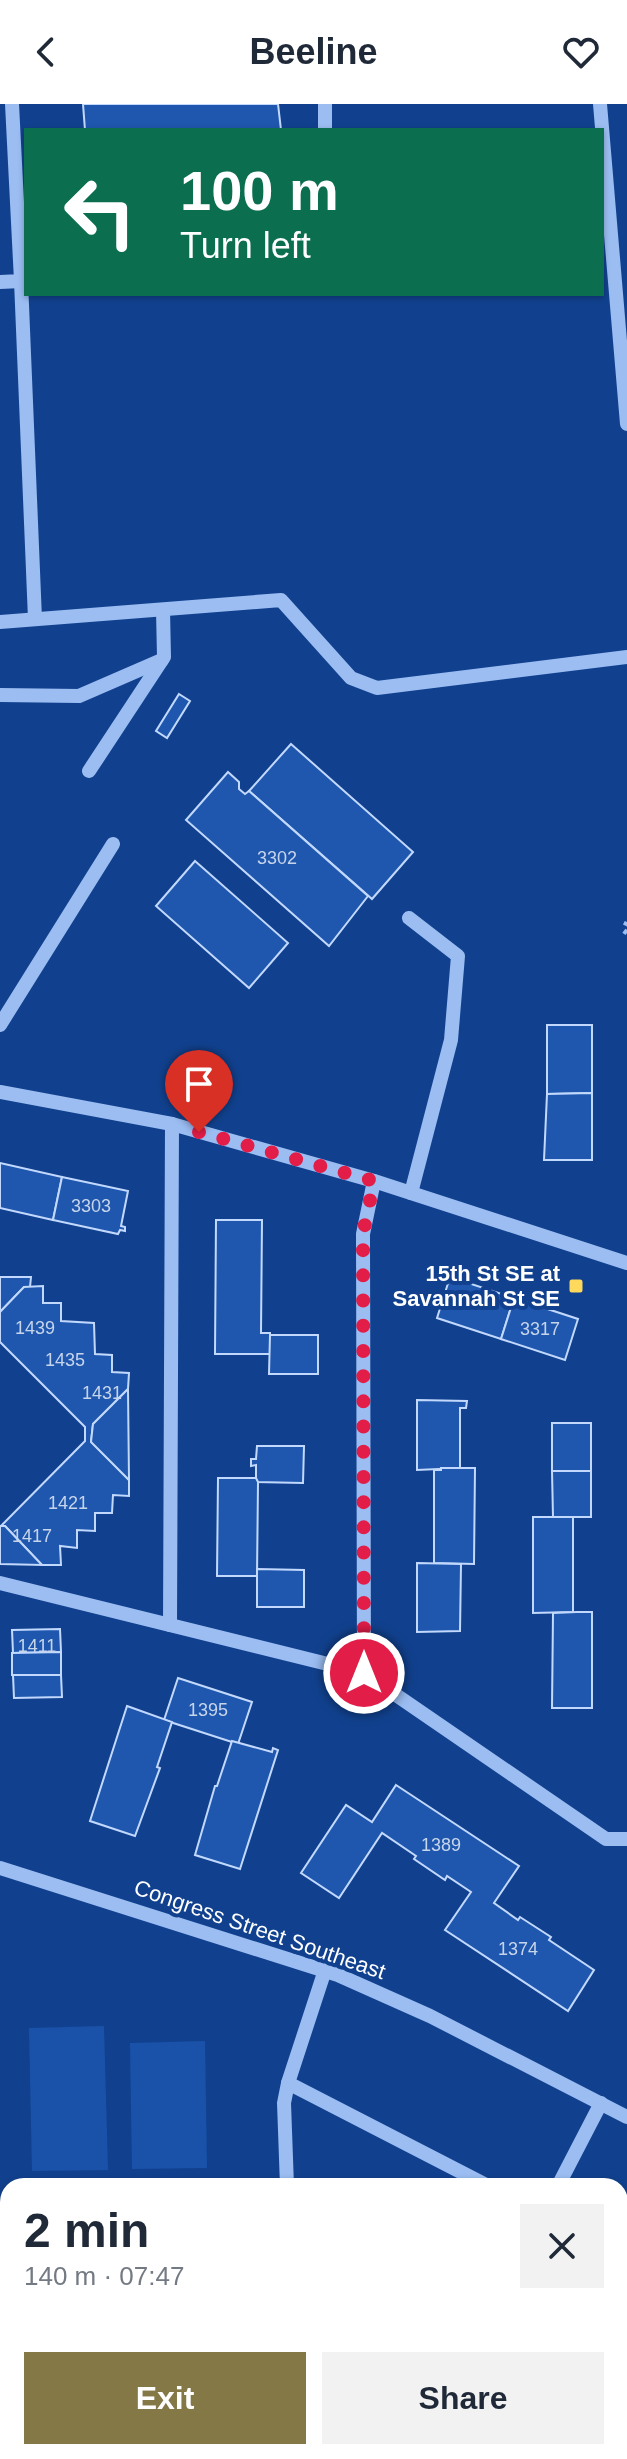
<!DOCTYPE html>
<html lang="en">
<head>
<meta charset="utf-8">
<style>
	:root { --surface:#fff; --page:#f2f2f3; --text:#1f2937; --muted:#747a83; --accent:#847847 }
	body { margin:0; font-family:Arial,sans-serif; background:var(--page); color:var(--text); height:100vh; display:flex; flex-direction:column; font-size:30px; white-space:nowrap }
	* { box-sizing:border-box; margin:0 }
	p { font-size:26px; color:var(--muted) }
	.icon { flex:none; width:44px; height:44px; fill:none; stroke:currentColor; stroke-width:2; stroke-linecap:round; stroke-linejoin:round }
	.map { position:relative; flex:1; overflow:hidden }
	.panel { position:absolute; left:0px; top:2074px; width:628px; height:282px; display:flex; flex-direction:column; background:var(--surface); border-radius:24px 24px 0 0; box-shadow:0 2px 6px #0004 }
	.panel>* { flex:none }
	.guide { position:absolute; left:24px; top:24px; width:580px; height:168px; border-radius:0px; box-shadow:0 2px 6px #0004; background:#0b6e4f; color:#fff; overflow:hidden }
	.pin { position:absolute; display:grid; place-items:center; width:68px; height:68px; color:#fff; margin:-82px -34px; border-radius:50% 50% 50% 0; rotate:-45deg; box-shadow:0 0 8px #0007 }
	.pin .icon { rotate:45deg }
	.me { position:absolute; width:88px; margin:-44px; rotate:0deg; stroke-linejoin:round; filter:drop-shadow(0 0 6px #0008) }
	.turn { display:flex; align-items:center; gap:28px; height:168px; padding:0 24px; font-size:36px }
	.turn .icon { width:104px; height:104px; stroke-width:2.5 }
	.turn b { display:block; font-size:56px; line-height:68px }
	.round { display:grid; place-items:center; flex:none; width:84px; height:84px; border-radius:0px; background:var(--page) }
	.head { display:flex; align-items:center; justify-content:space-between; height:136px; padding:0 24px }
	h1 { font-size:48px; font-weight:700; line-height:60px }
	.primary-button { display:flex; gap:16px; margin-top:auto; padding:16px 24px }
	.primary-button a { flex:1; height:92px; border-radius:0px; background:var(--accent); color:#fff; font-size:32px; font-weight:700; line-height:92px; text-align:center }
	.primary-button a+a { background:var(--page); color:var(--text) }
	header { display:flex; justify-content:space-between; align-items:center; height:104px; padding:0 24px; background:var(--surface); font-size:36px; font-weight:700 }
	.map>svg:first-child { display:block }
	.green { fill:#1952a8 }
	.building { fill:#1f57ae; stroke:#c2d9fd; stroke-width:2 }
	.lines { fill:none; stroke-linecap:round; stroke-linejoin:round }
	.path { stroke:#9bbdf2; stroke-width:5; stroke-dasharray:4 6; stroke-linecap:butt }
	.minor { stroke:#9bbdf2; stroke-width:14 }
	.route { stroke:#e11d48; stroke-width:14; stroke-dasharray:0 25.2 }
	.poi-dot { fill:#ffd95b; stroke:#11418e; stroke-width:3 }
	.labels { text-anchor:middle; stroke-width:8; stroke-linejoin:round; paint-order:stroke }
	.number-label { font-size:18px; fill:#c7d5eb }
	.poi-label { font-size:22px; font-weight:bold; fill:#fff; stroke:#11418e; text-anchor:end }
	.street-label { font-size:22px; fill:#fff; stroke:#11418e }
</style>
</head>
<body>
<header><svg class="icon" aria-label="back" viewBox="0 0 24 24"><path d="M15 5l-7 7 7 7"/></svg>Beeline<svg class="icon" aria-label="heart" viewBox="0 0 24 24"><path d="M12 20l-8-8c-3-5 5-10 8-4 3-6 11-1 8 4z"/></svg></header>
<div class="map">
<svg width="627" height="2355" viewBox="0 0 627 2355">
	<rect width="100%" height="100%" fill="#11418e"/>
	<g class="green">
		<polygon points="104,1922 108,2066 32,2067 29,1924"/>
		<polygon points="205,1937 207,2064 132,2065 130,1939"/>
		<polygon points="365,2348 570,2348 571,2355 366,2355"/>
	</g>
	<g class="building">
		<polygon points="83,0 278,0 281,26 85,26"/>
		<polygon points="179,590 190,597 167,634 156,627"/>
		<polygon points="291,640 413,748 372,795 249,687"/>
		<polygon points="228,668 239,678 239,685 245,690 249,687 368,792 329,842 186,716"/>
		<polygon points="195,757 288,839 249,884 156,802"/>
		<polygon points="547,921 592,921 592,989 547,990"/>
		<polygon points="592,989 592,1056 544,1056 547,990"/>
		<polygon points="0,1059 62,1073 53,1116 0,1104"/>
		<polygon points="62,1073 128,1087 121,1122 125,1123 125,1127 120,1126 118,1130 53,1116"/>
		<polygon points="216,1116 262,1116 261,1229 270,1229 270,1250 215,1250"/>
		<polygon points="0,1173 31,1173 30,1183 24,1183 0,1208"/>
		<polygon points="450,1173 514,1194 501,1235 437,1214"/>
		<polygon points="43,1182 43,1199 61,1199 61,1217 94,1219 95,1250 112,1251 112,1268 129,1269 128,1285 93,1320 91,1338 129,1376 129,1392 113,1391 112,1409 95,1409 95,1427 77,1426 77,1444 60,1442 61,1461 42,1461 5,1422 1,1422 85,1337 85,1323 0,1238 0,1208 24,1183"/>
		<polygon points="514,1194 578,1215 565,1256 501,1235"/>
		<polygon points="270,1231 318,1231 318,1270 269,1270"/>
		<polygon points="128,1285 129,1376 91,1338 93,1320"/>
		<polygon points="417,1296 467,1297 466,1304 460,1304 460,1364 417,1366"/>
		<rect x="552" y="1319" width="39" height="48"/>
		<polygon points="257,1342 304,1342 303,1379 256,1378 256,1361 251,1362 251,1355 256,1355"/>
		<polygon points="441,1364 475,1364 474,1460 434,1459 434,1366 441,1366"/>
		<polygon points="552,1367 591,1367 591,1413 553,1413"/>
		<polygon points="218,1374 256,1374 258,1378 257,1472 217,1472"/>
		<polygon points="533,1413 573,1413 573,1508 533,1509"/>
		<polygon points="0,1422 5,1422 42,1461 0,1460"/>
		<polygon points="417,1459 461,1460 460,1527 417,1528"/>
		<polygon points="257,1465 304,1466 304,1503 257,1503"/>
		<polygon points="577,1508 592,1508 592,1604 552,1604 553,1509"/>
		<polygon points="60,1525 61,1548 13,1549 12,1526"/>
		<polygon points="61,1548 61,1571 12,1571 12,1549"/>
		<polygon points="13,1571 61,1571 62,1593 14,1594"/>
		<polygon points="178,1574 252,1598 238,1640 164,1616"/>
		<polygon points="127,1602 172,1618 157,1663 160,1664 135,1732 90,1717"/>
		<polygon points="232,1637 272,1648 273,1644 278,1646 240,1765 195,1751 215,1682 217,1682"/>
		<polygon points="396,1681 519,1762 494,1799 518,1816 520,1813 551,1833 549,1836 594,1866 568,1907 445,1826 471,1788 447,1772 445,1776 414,1755 416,1752 382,1729 339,1794 301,1769 346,1701 372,1718"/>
		<polygon points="32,2348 218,2348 218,2355 33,2355"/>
	</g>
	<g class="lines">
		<g class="path">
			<polyline points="627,818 623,826 627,829"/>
			<polyline points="316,2348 316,2355"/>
		</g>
		<g class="minor">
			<polyline points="325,0 325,26"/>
			<polyline points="600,0 627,320"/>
			<polyline points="26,177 21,177 35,515"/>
			<polyline points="0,178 21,177 12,0"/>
			<polyline points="0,518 281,496 351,574 377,584 627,553"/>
			<polyline points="0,591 79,592 162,556"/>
			<polyline points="89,667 164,553 163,506"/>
			<polyline points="409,814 458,852 451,936 411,1089"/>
			<polyline points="0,921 113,740"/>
			<polyline points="0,988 172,1020 374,1077 627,1159"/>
			<polyline points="0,1479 364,1569 606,1735 627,1735"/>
			<polyline points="170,1521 172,1020"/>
			<polyline points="364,1569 363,1130 374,1077"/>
			<polyline points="0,1764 338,1871 430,1912 627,2013"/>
			<polyline points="325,1866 288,1979 488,2082"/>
			<polyline points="287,2082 284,1999 288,1979"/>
			<polyline points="558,2082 601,1999"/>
		</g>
	</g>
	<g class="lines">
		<polyline class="route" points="199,1028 374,1077 363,1130 364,1569"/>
	</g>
	<rect class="poi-dot" x="568" y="1174" width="16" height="16" rx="4"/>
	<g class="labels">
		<g class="number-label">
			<text x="277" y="760">3302</text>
			<text x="91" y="1108">3303</text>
			<text x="35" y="1230">1439</text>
			<text x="540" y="1231">3317</text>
			<text x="65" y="1262">1435</text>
			<text x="102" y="1295">1431</text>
			<text x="68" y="1405">1421</text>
			<text x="32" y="1438">1417</text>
			<text x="37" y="1548">1411</text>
			<text x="208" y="1612">1395</text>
			<text x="441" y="1747">1389</text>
			<text x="518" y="1851">1374</text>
		</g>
		<g class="poi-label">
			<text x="560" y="1177">15th St SE at<tspan x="560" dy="25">Savannah St SE</tspan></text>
		</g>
		<g class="street-label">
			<text transform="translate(260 1825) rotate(19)" y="8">Congress Street Southeast</text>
		</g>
	</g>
</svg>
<div class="pin" style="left:199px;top:1028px;background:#d93025"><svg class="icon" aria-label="arrive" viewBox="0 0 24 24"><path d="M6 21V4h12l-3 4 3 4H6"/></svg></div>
<svg class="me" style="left:364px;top:1569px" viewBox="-20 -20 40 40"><circle r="17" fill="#e11d48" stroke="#fff" stroke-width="3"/><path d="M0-11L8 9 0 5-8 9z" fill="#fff"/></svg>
<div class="guide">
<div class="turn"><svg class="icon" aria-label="left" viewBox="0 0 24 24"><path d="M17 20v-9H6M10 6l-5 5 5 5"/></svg><div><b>100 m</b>Turn left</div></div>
</div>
<section class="panel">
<div class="head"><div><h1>2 min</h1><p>140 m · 07:47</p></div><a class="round"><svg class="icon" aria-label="close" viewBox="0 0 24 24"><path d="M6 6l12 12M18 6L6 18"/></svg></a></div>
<div class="primary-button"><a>Exit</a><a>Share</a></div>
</section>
</div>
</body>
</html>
